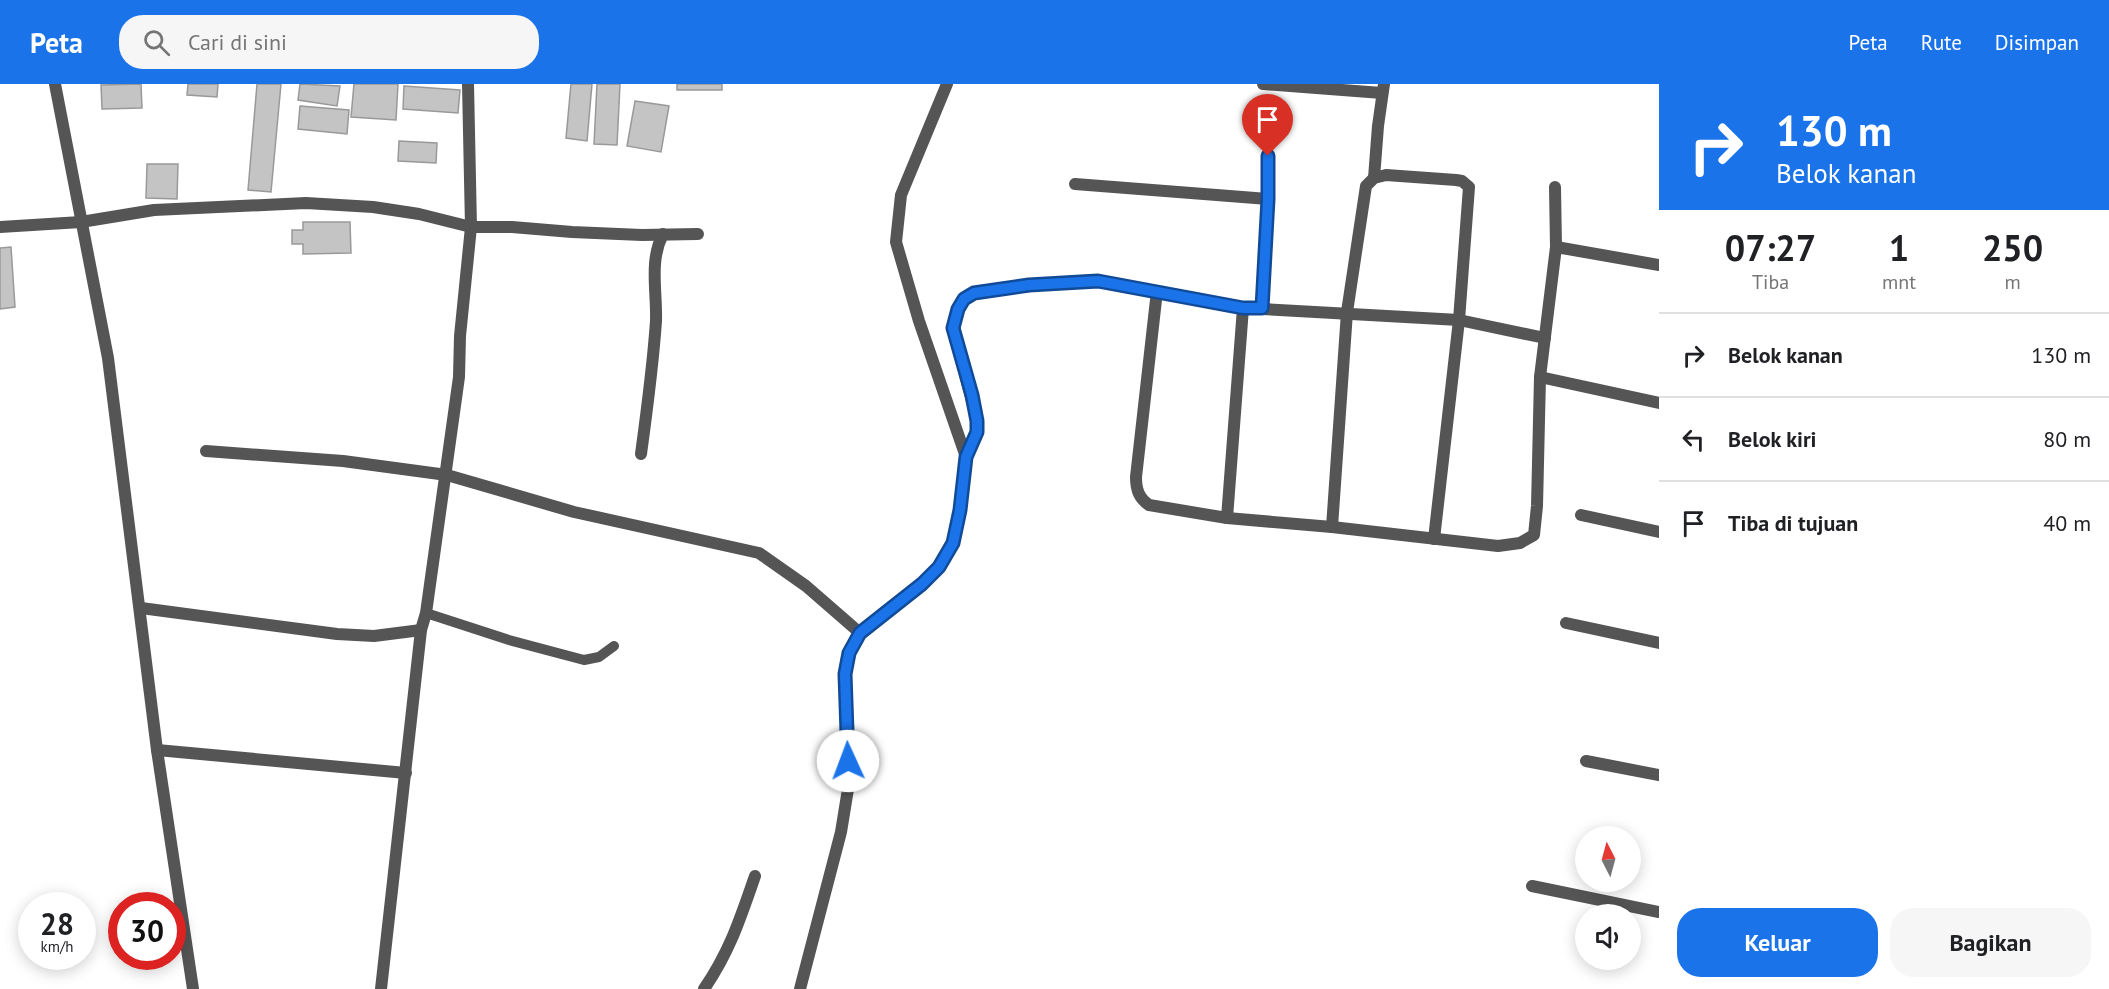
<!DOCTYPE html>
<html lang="id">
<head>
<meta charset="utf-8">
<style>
	:root { --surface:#fff; --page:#f6f6f6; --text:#202124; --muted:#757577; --line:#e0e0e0; --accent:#1a73e8 }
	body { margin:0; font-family:"PT Sans",sans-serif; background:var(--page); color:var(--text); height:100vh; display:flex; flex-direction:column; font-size:22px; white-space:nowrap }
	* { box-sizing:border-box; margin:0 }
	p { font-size:20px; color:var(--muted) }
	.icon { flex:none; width:33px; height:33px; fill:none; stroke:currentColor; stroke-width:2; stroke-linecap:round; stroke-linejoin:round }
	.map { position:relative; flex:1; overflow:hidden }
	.sheet { display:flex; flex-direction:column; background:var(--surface); width:450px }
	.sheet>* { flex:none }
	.top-card { background:#1a73e8; color:#fff; overflow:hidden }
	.needle { width:39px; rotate:354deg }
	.fabs { position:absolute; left:1575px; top:742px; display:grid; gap:12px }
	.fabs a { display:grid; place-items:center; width:66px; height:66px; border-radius:50%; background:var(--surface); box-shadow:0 3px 15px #0003; font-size:30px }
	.speed { position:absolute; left:18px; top:808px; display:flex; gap:12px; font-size:30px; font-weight:700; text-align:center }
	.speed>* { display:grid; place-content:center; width:78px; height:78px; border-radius:50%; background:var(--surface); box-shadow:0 3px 15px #0003; line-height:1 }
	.speed small { font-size:15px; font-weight:400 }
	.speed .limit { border:9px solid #d22; background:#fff; color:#111 }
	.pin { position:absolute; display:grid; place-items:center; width:51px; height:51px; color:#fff; margin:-62px -26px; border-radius:50% 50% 50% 0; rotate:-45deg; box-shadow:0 0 6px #0007 }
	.pin .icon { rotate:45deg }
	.me { position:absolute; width:66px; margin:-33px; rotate:358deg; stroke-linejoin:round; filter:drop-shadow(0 0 4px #0008) }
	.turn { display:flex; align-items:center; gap:21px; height:126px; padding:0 18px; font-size:27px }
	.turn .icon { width:78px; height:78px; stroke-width:2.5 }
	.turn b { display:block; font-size:42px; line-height:51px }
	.eta { display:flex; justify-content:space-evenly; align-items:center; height:102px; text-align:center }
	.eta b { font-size:36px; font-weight:700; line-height:42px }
	.primary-button { display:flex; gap:12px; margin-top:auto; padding:12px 18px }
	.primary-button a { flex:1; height:69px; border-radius:24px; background:var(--accent); color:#fff; font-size:24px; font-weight:700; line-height:69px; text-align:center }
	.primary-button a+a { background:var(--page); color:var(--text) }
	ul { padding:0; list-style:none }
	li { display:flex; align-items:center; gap:18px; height:84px; padding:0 18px; border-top:2px solid var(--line) }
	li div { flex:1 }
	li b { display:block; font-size:22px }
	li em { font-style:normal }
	header { display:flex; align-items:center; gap:36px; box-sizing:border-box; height:84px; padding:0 30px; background:var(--accent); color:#fff }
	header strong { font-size:28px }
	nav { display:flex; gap:33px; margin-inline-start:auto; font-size:21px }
	.search { width:420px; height:54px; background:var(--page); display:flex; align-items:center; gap:15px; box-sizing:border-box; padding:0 21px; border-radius:24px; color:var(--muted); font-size:22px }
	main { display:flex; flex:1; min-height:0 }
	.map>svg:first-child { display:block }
	.building { fill:#c4c4c4; stroke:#999; stroke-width:1.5 }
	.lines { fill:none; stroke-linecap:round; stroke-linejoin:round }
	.service { stroke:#555; stroke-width:10 }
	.minor { stroke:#555; stroke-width:12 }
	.tertiary { stroke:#555; stroke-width:12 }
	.route-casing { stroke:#114b97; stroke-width:15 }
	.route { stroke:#1a73e8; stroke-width:10 }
</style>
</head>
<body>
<header>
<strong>Peta</strong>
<div class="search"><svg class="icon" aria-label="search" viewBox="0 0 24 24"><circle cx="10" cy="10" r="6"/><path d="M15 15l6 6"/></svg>Cari di sini</div>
<nav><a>Peta</a><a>Rute</a><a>Disimpan</a></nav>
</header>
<main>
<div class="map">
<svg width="1659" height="905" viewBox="0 0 1659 905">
	<rect width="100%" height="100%" fill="#fff"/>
	<g class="building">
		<polygon points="141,0 142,24 102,25 101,1"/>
		<polygon points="188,0 218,0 217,13 187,11"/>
		<polygon points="257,0 281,0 271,108 248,106"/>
		<polygon points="300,0 340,2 337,22 298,16"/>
		<polygon points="354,0 398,0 396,36 351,33"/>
		<polygon points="571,0 592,0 587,57 566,54"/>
		<polygon points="597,0 620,0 617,61 594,60"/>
		<rect x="677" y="0" width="45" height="6"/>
		<polygon points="404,2 460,6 458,29 403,25"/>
		<polygon points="635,17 669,22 661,68 627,62"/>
		<polygon points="300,22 349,26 347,50 298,45"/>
		<polygon points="399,57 437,59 436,79 398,77"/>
		<polygon points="147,80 178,80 177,115 146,114"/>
		<polygon points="303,138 350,138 351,169 303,170 303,160 292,160 292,146 303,146"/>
		<polygon points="11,163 15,223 0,225 0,164"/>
	</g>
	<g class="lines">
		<polyline class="service" points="426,529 509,556 584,576 599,573 614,562"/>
		<g class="minor">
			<polyline points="1263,0 1382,9"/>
			<polyline points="1374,94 1378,42 1384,0"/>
			<polyline points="1075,100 1268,115"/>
			<polyline points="0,143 81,138 154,126 306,119 373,123 419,130 471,143 512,143 572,148 642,151 698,150"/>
			<polyline points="1556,163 1659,181"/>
			<path d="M1157 207 1136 393C1136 406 1139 414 1149 421L1227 434 1332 443 1498 462 1520 459 1534 451 1537 422 1540 293 1556 163 1555 103"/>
			<polyline points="1262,224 1268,115 1268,72"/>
			<polyline points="1540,293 1659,319"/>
			<polyline points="206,367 343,377 447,391 574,428 759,469 806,502 860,549"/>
			<path d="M641 370C647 326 653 281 656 237 657 207 649 177 663 150"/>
			<polyline points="966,373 977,348 977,337 953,244 958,225 964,215 974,209 1029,201 1098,197 1243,224 1459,236 1545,254"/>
			<polyline points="1581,431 1659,448"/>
			<polyline points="1227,434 1243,224"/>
			<polyline points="1332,443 1347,228 1366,102 1374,94 1386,91 1456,96 1462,97 1469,103 1459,236 1434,455"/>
			<polyline points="141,524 337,550 374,552 421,546"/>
			<polyline points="1566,539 1659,559"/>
			<polyline points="157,666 406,689"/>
			<polyline points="1586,677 1659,691"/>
			<polyline points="1532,802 1659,828"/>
			<polyline points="381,905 421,546 426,529 459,293 460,252 471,143 468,0"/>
			<path d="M704 905C730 867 740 835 755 792"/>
			<polyline points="800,905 841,748 849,699 845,590 849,569 860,549 922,500 938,483 953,458 960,426 966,373 919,237 896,158 901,111 947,0"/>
		</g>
		<polyline class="tertiary" points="55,0 108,274 157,666 193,905"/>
	</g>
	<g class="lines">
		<g class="route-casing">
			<polyline id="route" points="848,677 845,590 849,569 860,549 922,500 939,483 953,459 960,426 966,373 977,348 977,337 972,311 953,244 958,225 964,215 974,209 1029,201 1098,197 1243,224 1262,224 1268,115 1268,72"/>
		</g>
		<use href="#route" class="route"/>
	</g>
</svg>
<div class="fabs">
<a><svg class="needle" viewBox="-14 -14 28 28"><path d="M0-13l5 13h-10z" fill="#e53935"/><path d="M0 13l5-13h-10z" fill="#757577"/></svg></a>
<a><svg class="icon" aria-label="sound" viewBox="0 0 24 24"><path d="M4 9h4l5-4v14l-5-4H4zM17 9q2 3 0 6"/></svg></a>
</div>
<div class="speed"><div>28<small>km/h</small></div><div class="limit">30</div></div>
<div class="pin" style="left:1268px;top:72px;background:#d93025"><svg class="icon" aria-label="arrive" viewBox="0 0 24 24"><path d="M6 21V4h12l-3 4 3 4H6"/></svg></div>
<svg class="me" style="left:848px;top:677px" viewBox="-20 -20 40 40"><circle r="19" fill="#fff"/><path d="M0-13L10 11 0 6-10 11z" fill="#1a73e8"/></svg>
</div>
<section class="sheet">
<div class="top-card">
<div class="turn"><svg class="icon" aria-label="right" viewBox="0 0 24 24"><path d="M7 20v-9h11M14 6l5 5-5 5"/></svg><div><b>130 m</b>Belok kanan</div></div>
</div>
<div class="eta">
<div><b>07:27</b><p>Tiba</p></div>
<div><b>1</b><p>mnt</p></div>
<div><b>250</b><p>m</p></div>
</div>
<ul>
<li><svg class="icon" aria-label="right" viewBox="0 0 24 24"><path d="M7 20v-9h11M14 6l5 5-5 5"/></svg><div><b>Belok kanan</b></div><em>130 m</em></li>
<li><svg class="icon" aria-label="left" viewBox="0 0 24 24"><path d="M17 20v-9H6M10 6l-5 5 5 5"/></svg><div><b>Belok kiri</b></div><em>80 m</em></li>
<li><svg class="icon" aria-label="arrive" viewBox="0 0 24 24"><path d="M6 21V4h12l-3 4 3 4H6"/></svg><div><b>Tiba di tujuan</b></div><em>40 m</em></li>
</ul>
<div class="primary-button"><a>Keluar</a><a>Bagikan</a></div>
</section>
</main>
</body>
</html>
